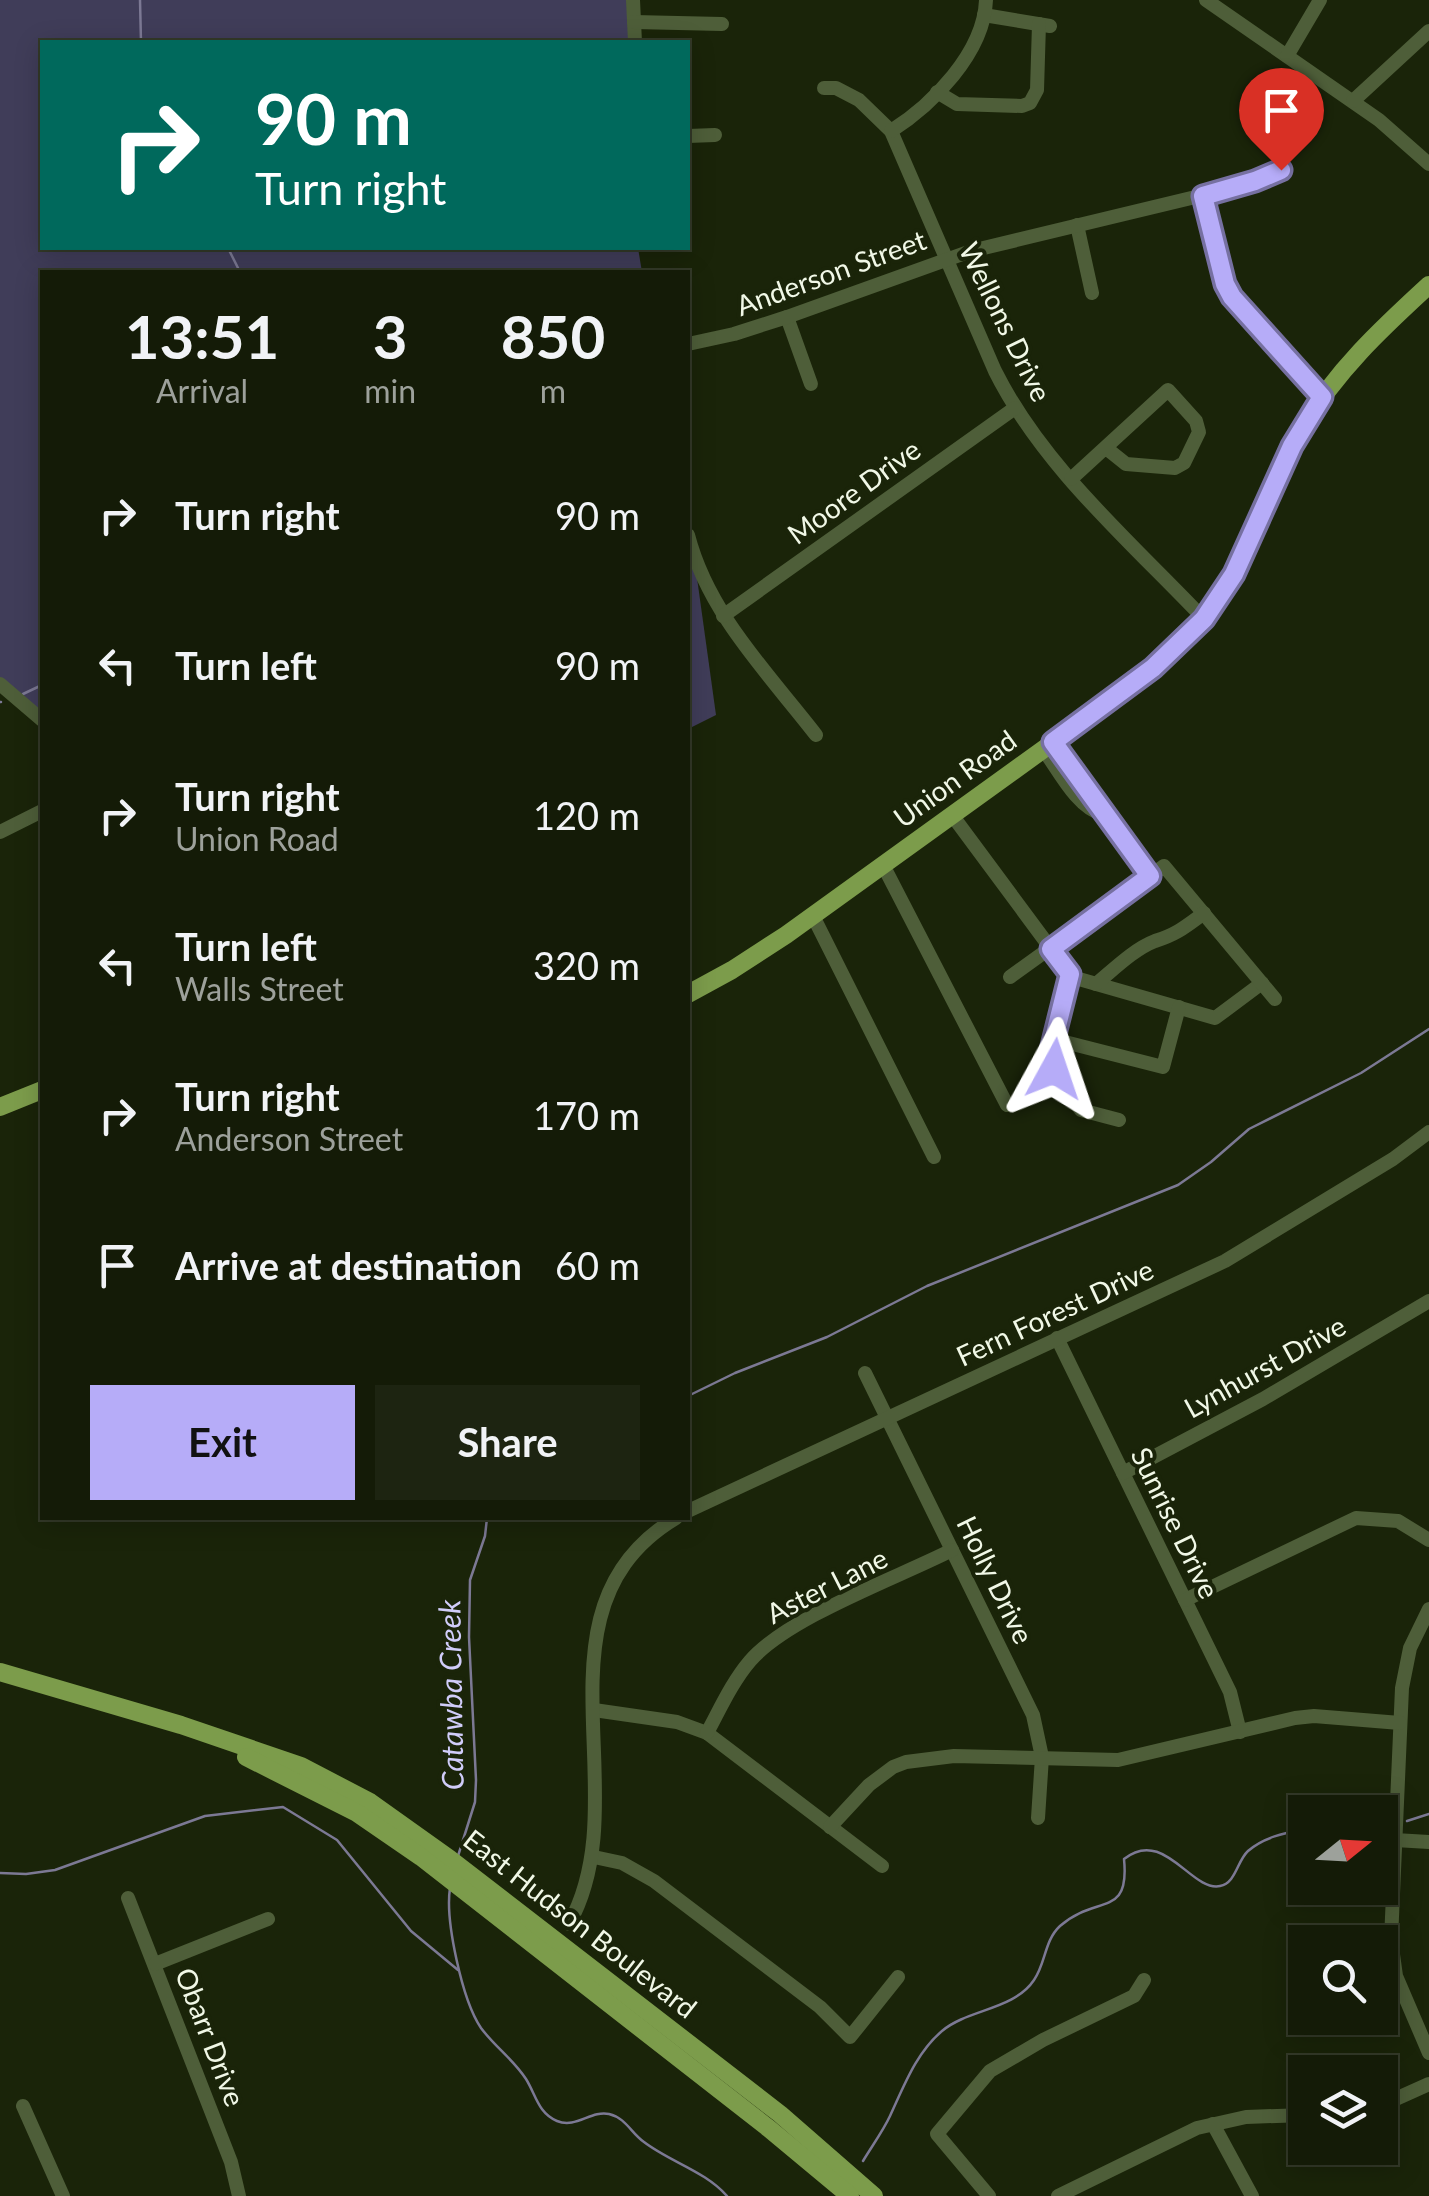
<!DOCTYPE html>
<html lang="en">
<head>
<meta charset="utf-8">
<style>
	:root { --surface:#141b07; --page:#1d2411; --text:#f1f3f6; --muted:#9da19b; --line:#333928; --accent:#b6acf8 }
	body { margin:0; font-family:Lato,sans-serif; background:var(--page); color:var(--text); height:100vh; display:flex; flex-direction:column; font-size:38px; white-space:nowrap }
	* { box-sizing:border-box; margin:0 }
	p { font-size:32px; color:var(--muted) }
	.icon { flex:none; width:55px; height:55px; fill:none; stroke:currentColor; stroke-width:2; stroke-linecap:round; stroke-linejoin:round }
	.map { position:relative; flex:1; overflow:hidden }
	.drawer { position:absolute; left:40px; top:270px; width:650px; height:1250px; display:flex; flex-direction:column; background:var(--surface); border-radius:0px; box-shadow:0 5px 25px #0003,0 0 0 2px var(--line) }
	.drawer>* { flex:none }
	.guide { position:absolute; left:40px; top:40px; width:650px; height:210px; border-radius:0px; box-shadow:0 5px 25px #0003,0 0 0 2px var(--line); background:#00695c; color:#fff; overflow:hidden }
	.needle { width:65px; rotate:72deg }
	.buttons { position:absolute; left:1288px; top:1795px; display:grid; gap:20px }
	.buttons a { display:grid; place-items:center; width:110px; height:110px; border-radius:0px; background:var(--surface); box-shadow:0 5px 25px #0003,0 0 0 2px var(--line); font-size:50px }
	.pin { position:absolute; display:grid; place-items:center; width:85px; height:85px; color:#fff; margin:-102px -42px; border-radius:50% 50% 50% 0; rotate:-45deg; box-shadow:0 0 10px #0007 }
	.pin .icon { rotate:45deg }
	.me { position:absolute; width:110px; margin:-55px; rotate:5deg; stroke-linejoin:round; filter:drop-shadow(0 0 8px #0008) }
	.turn { display:flex; align-items:center; gap:35px; height:210px; padding:0 50px; font-size:45px }
	.turn .icon { width:130px; height:130px; stroke-width:2.5 }
	.turn b { display:block; font-size:70px; line-height:85px }
	.eta { display:flex; justify-content:space-evenly; align-items:center; height:170px; text-align:center }
	.eta b { font-size:60px; font-weight:700; line-height:70px }
	.primary-button { display:flex; gap:20px; margin-top:auto; padding:20px 50px }
	.primary-button a { flex:1; height:115px; border-radius:0px; background:var(--accent); color:#111; font-size:40px; font-weight:700; line-height:115px; text-align:center }
	.primary-button a+a { background:var(--page); color:var(--text) }
	ul { padding:0; list-style:none }
	li { display:flex; align-items:center; gap:30px; height:150px; padding:0 50px }
	li div { flex:1 }
	li b { display:block; font-size:38px }
	li em { font-style:normal }
	.map>svg:first-child { display:block }
	.green { fill:#403d59 }
	.lines { fill:none; stroke-linecap:round; stroke-linejoin:round }
	.stream { stroke:#7c7994; stroke-width:2.5 }
	.minor { stroke:#4e5e39; stroke-width:14 }
	.major { stroke:#7c9c4b; stroke-width:18 }
	.route-casing { stroke:#7670a1; stroke-width:25 }
	.route { stroke:#b6acf8; stroke-width:18 }
	.labels { text-anchor:middle; stroke-width:8; stroke-linejoin:round; paint-order:stroke }
	.street-label { font-size:28px; fill:#f1f8e7; stroke:#1a2409 }
	.water-label { font-size:30px; font-style:italic; fill:#d0ccf9; stroke:#1a2409 }
</style>
</head>
<body>
<div class="map">
<svg width="1429" height="2196" viewBox="0 0 1429 2196">
	<rect width="100%" height="100%" fill="#1a2409"/>
	<g class="green">
		<polygon points="0,0 627,0 629,42 42,42 42,248 638,248 642,272 42,272 42,714 0,678"/>
		<polygon points="688,549 697,578 716,715 688,729"/>
	</g>
	<g class="lines">
		<g class="stream">
			<polyline points="140,0 141,42"/>
			<polyline points="228,248 240,272"/>
			<polyline points="23,694 42,685"/>
			<polyline points="0,702 1,702"/>
			<polyline points="688,1396 735,1373 827,1337 927,1286 1178,1185 1211,1162 1249,1129 1361,1073 1429,1029"/>
			<polyline points="1407,1821 1429,1814"/>
			<polyline points="1380,1824 1383,1824"/>
			<polyline points="458,1856 475,1802 476,1780 469,1637 470,1580 485,1536 487,1518"/>
			<polyline points="0,1873 26,1874 55,1870 205,1816 283,1807 337,1840 411,1931 458,1970"/>
			<path d="M450 1888C445 1920 462 2000 481 2028 495 2047 513 2059 526 2079 536 2095 538 2113 557 2121 576 2129 591 2110 609 2114 626 2118 631 2133 644 2142 670 2162 705 2171 727 2196"/>
			<path d="M863 2161C872 2146 883 2131 890 2116 904 2086 916 2053 942 2031 968 2009 1014 2010 1034 1980 1046 1963 1044 1941 1060 1926 1096 1894 1130 1919 1124 1859 1164 1827 1191 1892 1220 1886 1236 1883 1237 1861 1248 1851 1264 1837 1285 1833 1305 1829"/>
		</g>
		<g class="minor">
			<polyline points="633,0 635,42"/>
			<polyline points="1206,0 1379,120 1429,164"/>
			<polyline points="984,15 1050,26"/>
			<polyline points="634,22 722,24"/>
			<polyline points="1287,56 1320,0"/>
			<path d="M824 88H836L859 100 891 131 995 371C1043 467 1131 542 1204 619"/>
			<polyline points="937,92 957,104 1022,106 1030,103 1037,90 1039,24"/>
			<polyline points="1353,101 1429,31"/>
			<path d="M891 131C932 105 984 53 986 0"/>
			<polyline points="688,136 715,135"/>
			<polyline points="1203,196 1225,284 1232,297 1322,397"/>
			<polyline points="1077,225 1092,293"/>
			<polyline points="787,317 811,384"/>
			<polyline points="688,344 734,334 787,317 971,251 1237,187 1281,170"/>
			<polyline points="1071,479 1168,390 1196,421 1199,432 1184,463 1175,468 1126,464 1106,448"/>
			<path d="M688 535C708 613 768 673 816 735"/>
			<polyline points="723,616 1015,408"/>
			<polyline points="0,684 42,720"/>
			<polyline points="1053,742 1150,876"/>
			<path d="M1043 749C1058 769 1077 808 1102 814"/>
			<polyline points="952,815 1072,977 1215,1018 1262,983"/>
			<polyline points="0,832 42,811"/>
			<polyline points="883,865 1007,1105"/>
			<polyline points="813,916 934,1157"/>
			<path d="M1070 974C1053 1037 1036 1055 1081 1110L1119 1120"/>
			<polyline points="1010,977 1164,866 1275,999"/>
			<path d="M1096 984C1113 970 1134 949 1155 941 1177 934 1185 927 1204 913"/>
			<polyline points="1053,1039 1163,1067 1179,1007"/>
			<polyline points="1057,1338 1230,1692 1240,1732"/>
			<polyline points="865,1373 1033,1715 1042,1757 1038,1818"/>
			<polyline points="1123,1473 1263,1399 1429,1301"/>
			<polyline points="688,1511 1225,1261 1393,1159 1429,1132"/>
			<polyline points="1185,1600 1356,1518 1398,1521 1429,1540"/>
			<polyline points="1429,1609 1410,1648 1402,1688 1391,1940 1396,1976 1429,2053"/>
			<polyline points="594,1710 677,1722 707,1733 882,1866"/>
			<path d="M707 1733C720 1709 732 1682 750 1661 788 1617 897 1578 952 1550"/>
			<polyline points="830,1827 869,1785 893,1767 906,1762 954,1756 1118,1760 1295,1718 1314,1716 1400,1723"/>
			<polyline points="1395,1840 1429,1842"/>
			<polyline points="594,1857 622,1863 654,1881 820,2007 850,2037 898,1977"/>
			<polyline points="128,1898 231,2162 239,2196"/>
			<path d="M569 1924C641 1795 524 1609 676 1518"/>
			<polyline points="155,1964 268,1919"/>
			<polyline points="23,2106 63,2196"/>
			<polyline points="1380,2106 1429,2084"/>
			<polyline points="1213,2124 1252,2196"/>
			<polyline points="989,2196 937,2134 990,2071 1043,2040 1134,1996 1144,1980"/>
			<polyline points="1058,2196 1197,2128 1246,2117 1305,2115"/>
		</g>
		<g class="major">
			<path d="M688 994 732 970 786 935 1127 689C1181 646 1222 602 1252 538 1270 502 1282 463 1303 427 1336 371 1381 329 1429 285"/>
			<polyline points="0,1107 42,1090"/>
			<polyline points="0,1672 181,1725 301,1766 370,1802 450,1859 780,2114 874,2196"/>
			<polyline points="246,1757 357,1813 421,1857 767,2127 850,2196"/>
		</g>
	</g>
	<g class="lines">
		<g class="route-casing">
			<polyline id="route" points="1054,1069 1051,1050 1070,974 1051,949 1150,876 1053,742 1153,668 1204,619 1234,574 1292,446 1322,397 1232,297 1225,284 1203,196 1255,181 1281,170"/>
		</g>
		<use href="#route" class="route"/>
	</g>
	<g class="labels">
		<g class="street-label">
			<text transform="translate(831 273) rotate(-20)" y="10">Anderson Street</text>
			<text transform="translate(1005 322) rotate(64)" y="10">Wellons Drive</text>
			<text transform="translate(854 492) rotate(-36)" y="10">Moore Drive</text>
			<text transform="translate(955 779) rotate(-36)" y="10">Union Road</text>
			<text transform="translate(1055 1313) rotate(-25)" y="10">Fern Forest Drive</text>
			<text transform="translate(1265 1367) rotate(-29)" y="10">Lynhurst Drive</text>
			<text transform="translate(1175 1523) rotate(64)" y="10">Sunrise Drive</text>
			<text transform="translate(995 1580) rotate(64)" y="10">Holly Drive</text>
			<text transform="translate(827 1586) rotate(-27)" y="10">Aster Lane</text>
			<text transform="translate(580 1924) rotate(38)" y="10">East Hudson Boulevard</text>
			<text transform="translate(210 2037) rotate(69)" y="10">Obarr Drive</text>
		</g>
		<g class="water-label">
			<text transform="translate(452 1695) rotate(-91)" y="10">Catawba Creek</text>
		</g>
	</g>
</svg>
<div class="buttons">
<a><svg class="needle" viewBox="-14 -14 28 28"><path d="M0-13l5 13h-10z" fill="#e53935"/><path d="M0 13l5-13h-10z" fill="#9da19b"/></svg></a>
<a><svg class="icon" aria-label="search" viewBox="0 0 24 24"><circle cx="10" cy="10" r="6"/><path d="M15 15l6 6"/></svg></a>
<a><svg class="icon" aria-label="layers" viewBox="0 0 24 24"><path d="M12 4l9 5-9 5-9-5zM3 14l9 5 9-5"/></svg></a>
</div>
<div class="pin" style="left:1281px;top:170px;background:#d93025"><svg class="icon" aria-label="arrive" viewBox="0 0 24 24"><path d="M6 21V4h12l-3 4 3 4H6"/></svg></div>
<svg class="me" style="left:1054px;top:1069px" viewBox="-20 -20 40 40"><path d="M0-17L14 15 0 8-14 15z" fill="#b6acf8" stroke="#fff" stroke-width="4"/></svg>
<div class="guide">
<div class="turn"><svg class="icon" aria-label="right" viewBox="0 0 24 24"><path d="M7 20v-9h11M14 6l5 5-5 5"/></svg><div><b>90 m</b>Turn right</div></div>
</div>
<section class="drawer">
<div class="eta">
<div><b>13:51</b><p>Arrival</p></div>
<div><b>3</b><p>min</p></div>
<div><b>850</b><p>m</p></div>
</div>
<ul>
<li><svg class="icon" aria-label="right" viewBox="0 0 24 24"><path d="M7 20v-9h11M14 6l5 5-5 5"/></svg><div><b>Turn right</b></div><em>90 m</em></li>
<li><svg class="icon" aria-label="left" viewBox="0 0 24 24"><path d="M17 20v-9H6M10 6l-5 5 5 5"/></svg><div><b>Turn left</b></div><em>90 m</em></li>
<li><svg class="icon" aria-label="right" viewBox="0 0 24 24"><path d="M7 20v-9h11M14 6l5 5-5 5"/></svg><div><b>Turn right</b><p>Union Road</p></div><em>120 m</em></li>
<li><svg class="icon" aria-label="left" viewBox="0 0 24 24"><path d="M17 20v-9H6M10 6l-5 5 5 5"/></svg><div><b>Turn left</b><p>Walls Street</p></div><em>320 m</em></li>
<li><svg class="icon" aria-label="right" viewBox="0 0 24 24"><path d="M7 20v-9h11M14 6l5 5-5 5"/></svg><div><b>Turn right</b><p>Anderson Street</p></div><em>170 m</em></li>
<li><svg class="icon" aria-label="arrive" viewBox="0 0 24 24"><path d="M6 21V4h12l-3 4 3 4H6"/></svg><div><b>Arrive at destination</b></div><em>60 m</em></li>
</ul>
<div class="primary-button"><a>Exit</a><a>Share</a></div>
</section>
</div>
</body>
</html>
